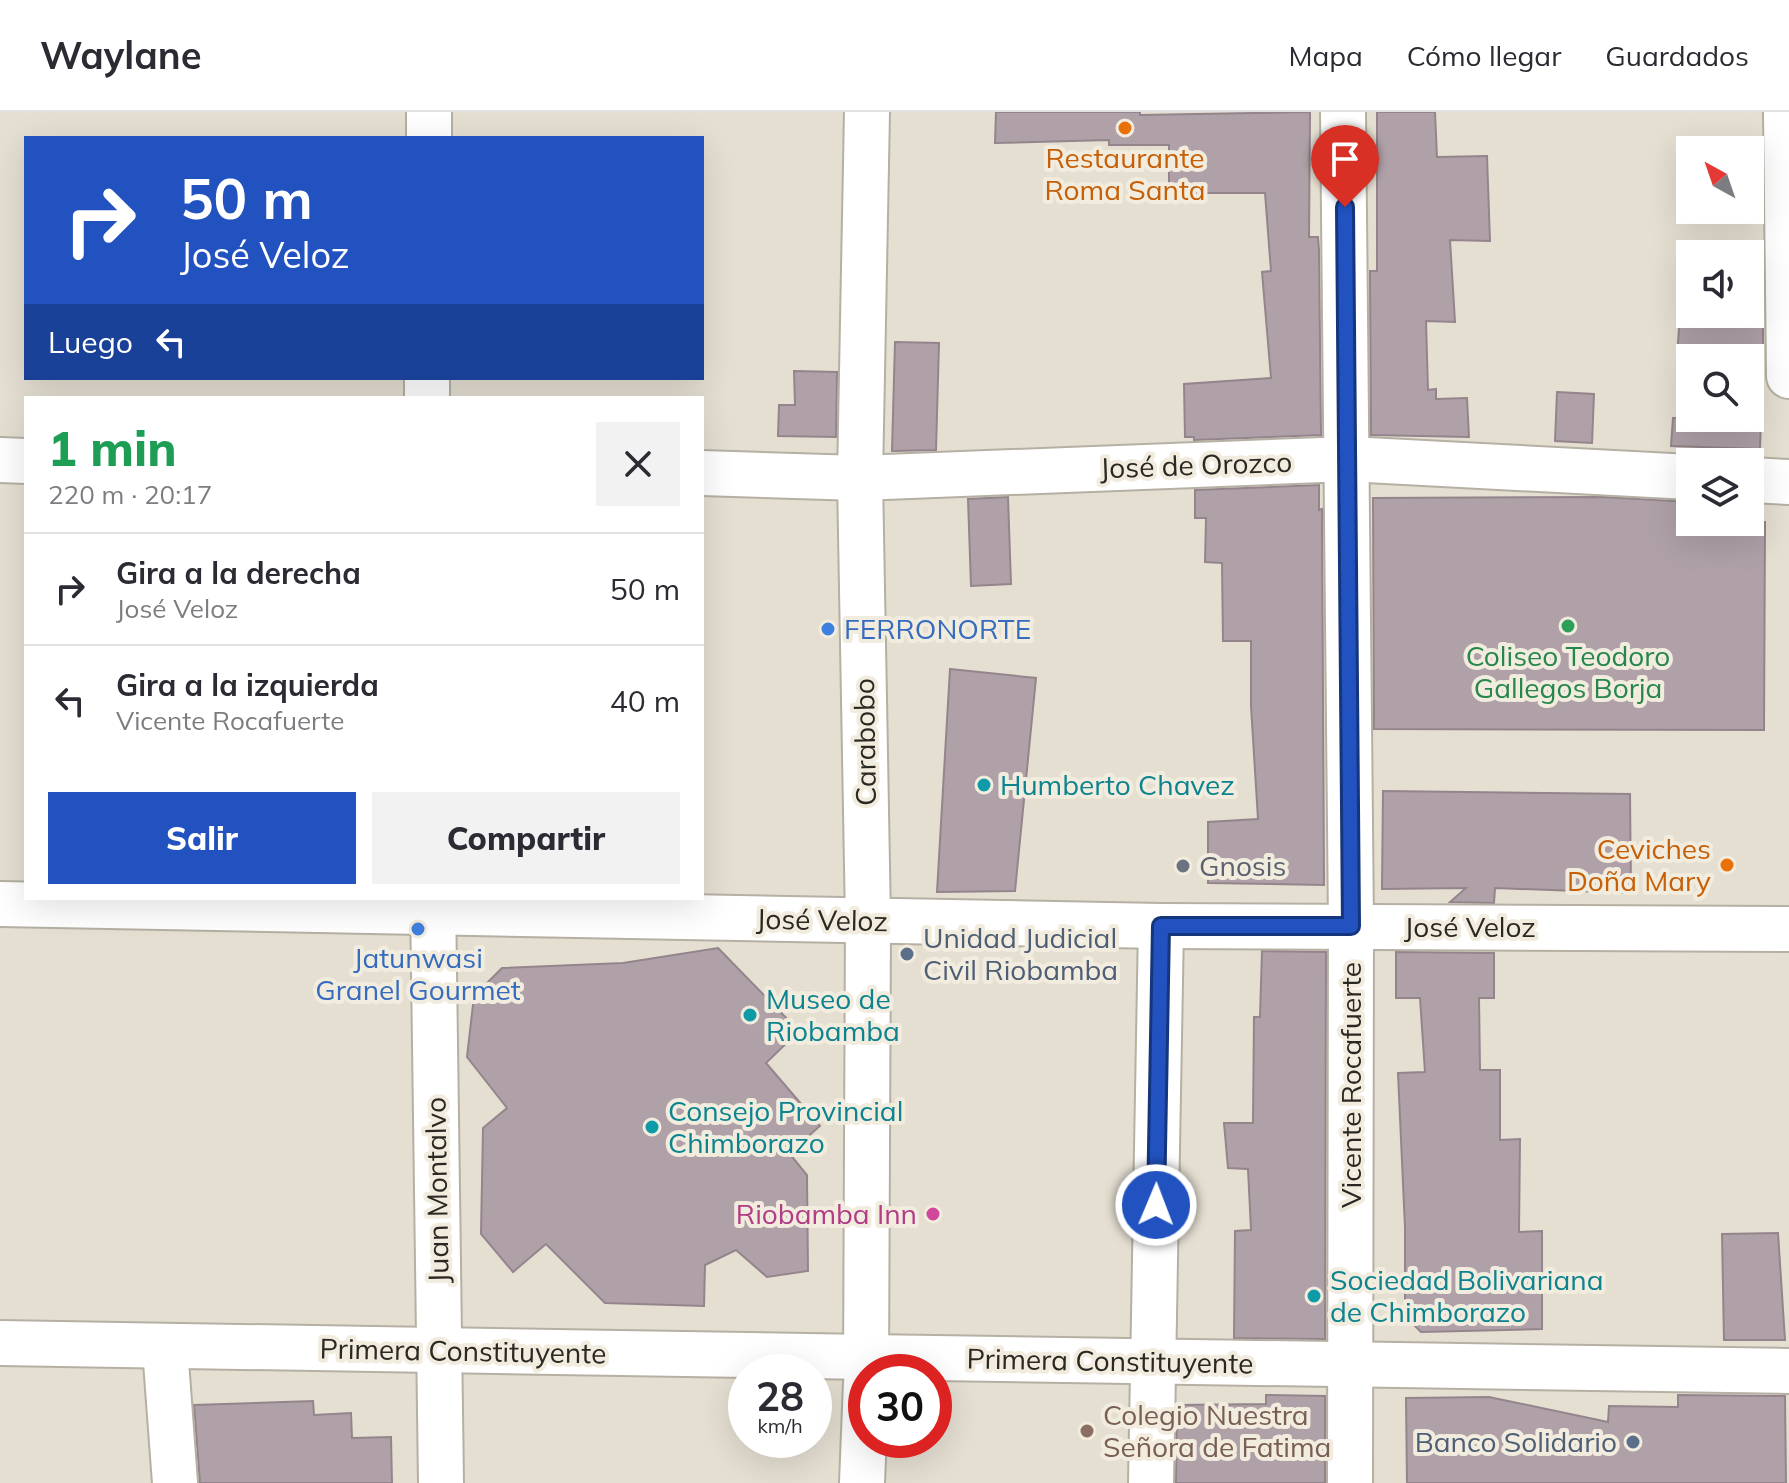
<!DOCTYPE html>
<html lang="es">
<head>
<meta charset="utf-8">
<style>
	:root { --surface:#fff; --page:#f2f2f3; --text:#2b2b33; --muted:#7c7c81; --line:#e1e1e2; --accent:#2152bf }
	body { margin:0; font-family:Mulish,sans-serif; background:var(--page); color:var(--text); height:100vh; display:flex; flex-direction:column; font-size:30px; white-space:nowrap }
	* { box-sizing:border-box; margin:0 }
	p { font-size:26px; color:var(--muted) }
	.icon { flex:none; width:44px; height:44px; fill:none; stroke:currentColor; stroke-width:2; stroke-linecap:round; stroke-linejoin:round }
	.map { position:relative; flex:1; overflow:hidden }
	.drawer { position:absolute; left:24px; top:284px; width:680px; height:504px; display:flex; flex-direction:column; background:var(--surface); border-radius:0px; box-shadow:0 8px 32px #0002 }
	.drawer>* { flex:none }
	.banner { position:absolute; left:24px; top:24px; width:680px; height:244px; border-radius:0px; box-shadow:0 8px 32px #0002; background:#2152bf; color:#fff; overflow:hidden }
	.needle { width:52px; rotate:320deg }
	.controls { position:absolute; left:1676px; top:24px; display:grid; gap:16px }
	.controls a { display:grid; place-items:center; width:88px; height:88px; border-radius:0px; background:var(--surface); box-shadow:0 8px 32px #0002; font-size:40px }
	.speed { position:absolute; left:728px; top:1242px; display:flex; gap:16px; font-size:40px; font-weight:700; text-align:center }
	.speed>* { display:grid; place-content:center; width:104px; height:104px; border-radius:50%; background:var(--surface); box-shadow:0 8px 32px #0002; line-height:1 }
	.speed small { font-size:20px; font-weight:400 }
	.speed .limit { border:12px solid #d22; background:#fff; color:#111 }
	.pin { position:absolute; display:grid; place-items:center; width:68px; height:68px; color:#fff; margin:-82px -34px; border-radius:50% 50% 50% 0; rotate:-45deg; box-shadow:0 0 8px #0007 }
	.pin .icon { rotate:45deg }
	.me { position:absolute; width:88px; margin:-44px; rotate:1deg; stroke-linejoin:round; filter:drop-shadow(0 0 6px #0008) }
	.turn { display:flex; align-items:center; gap:28px; height:168px; padding:0 24px; font-size:36px }
	.turn .icon { width:104px; height:104px; stroke-width:2.5 }
	.turn b { display:block; font-size:56px; line-height:68px }
	.then { display:flex; align-items:center; height:76px; padding:0 24px; background:#0003; gap:16px; font-size:30px }
	.round { display:grid; place-items:center; flex:none; width:84px; height:84px; border-radius:0px; background:var(--page) }
	.headline { display:flex; align-items:center; justify-content:space-between; height:136px; padding:0 24px }
	h1 { font-size:48px; font-weight:800; line-height:60px; color:#1e9e55 }
	.button { display:flex; gap:16px; margin-top:auto; padding:16px 24px }
	.button a { flex:1; height:92px; border-radius:0px; background:var(--accent); color:#fff; font-size:32px; font-weight:800; line-height:92px; text-align:center }
	.button a+a { background:var(--page); color:var(--text) }
	ul { padding:0; list-style:none }
	li { display:flex; align-items:center; gap:24px; height:112px; padding:0 24px; border-top:2px solid var(--line) }
	li div { flex:1 }
	li b { display:block; font-size:30px }
	li em { font-style:normal }
	header { display:flex; align-items:center; gap:48px; box-sizing:border-box; height:112px; padding:0 40px; background:var(--surface); border-bottom:2px solid var(--line) }
	header strong { font-size:38px }
	nav { display:flex; gap:44px; margin-inline-start:auto; font-size:28px }
	.map>svg:first-child { display:block }
	.building { fill:#b0a1a8; stroke:#93858b; stroke-width:2 }
	.lines { fill:none; stroke-linecap:round; stroke-linejoin:round }
	.minor-casing { stroke:#b5b0a3; stroke-width:48 }
	.major-casing { stroke:#b5b0a3; stroke-width:48 }
	.minor { stroke:#fff; stroke-width:44 }
	.major { stroke:#fff; stroke-width:44 }
	.route-casing { stroke:#15357c; stroke-width:20 }
	.route { stroke:#2152bf; stroke-width:14 }
	.food-dot { fill:#e8710a; stroke:#f2ecdf; stroke-width:3 }
	.leisure-dot { fill:#2e9e5b; stroke:#f2ecdf; stroke-width:3 }
	.shop-dot { fill:#3f7fe0; stroke:#f2ecdf; stroke-width:3 }
	.culture-dot { fill:#0f9aa8; stroke:#f2ecdf; stroke-width:3 }
	.worship-dot { fill:#6b7280; stroke:#f2ecdf; stroke-width:3 }
	.service-dot { fill:#5c6f8a; stroke:#f2ecdf; stroke-width:3 }
	.hotel-dot { fill:#d1479c; stroke:#f2ecdf; stroke-width:3 }
	.education-dot { fill:#8d6e63; stroke:#f2ecdf; stroke-width:3 }
	.labels { text-anchor:middle; stroke-width:8; stroke-linejoin:round; paint-order:stroke }
	.food-label { font-size:28px; fill:#c56008; stroke:#f2ecdf }
	.street-label { font-size:28px; fill:#2a2823; stroke:#f2ecdf }
	.shop-label { font-size:28px; fill:#366cbe; stroke:#f2ecdf; text-anchor:start }
	.leisure-label { font-size:28px; fill:#27864d; stroke:#f2ecdf }
	.culture-label { font-size:28px; fill:#0d838f; stroke:#f2ecdf; text-anchor:start }
	.worship-label { font-size:28px; fill:#5b616d; stroke:#f2ecdf; text-anchor:start }
	.service-label { font-size:28px; fill:#4e5e75; stroke:#f2ecdf; text-anchor:start }
	.hotel-label { font-size:28px; fill:#b23c85; stroke:#f2ecdf; text-anchor:end }
	.education-label { font-size:28px; fill:#785e54; stroke:#f2ecdf; text-anchor:start }
</style>
</head>
<body>
<header>
<strong>Waylane</strong>
<nav><a>Mapa</a><a>Cómo llegar</a><a>Guardados</a></nav>
</header>
<div class="map">
<svg width="1789" height="1371" viewBox="0 0 1789 1371">
	<rect width="100%" height="100%" fill="#e5dfd2"/>
	<g class="building">
		<polygon points="996,0 1140,0 1140,3 1310,0 1309,125 1318,125 1319,138 1321,323 1194,328 1194,325 1185,325 1184,272 1271,266 1262,160 1271,159 1265,81 1169,81 1169,33 1109,33 1109,28 995,31"/>
		<polygon points="1377,0 1435,0 1437,45 1487,44 1490,129 1450,128 1455,210 1426,209 1428,278 1436,277 1436,287 1467,286 1469,325 1371,323 1370,159 1377,159"/>
		<polygon points="1680,201 1763,205 1763,246 1677,246"/>
		<polygon points="895,230 939,231 936,338 892,339"/>
		<polygon points="794,259 837,260 836,325 778,324 779,293 795,293"/>
		<polygon points="1557,280 1594,282 1592,331 1555,329"/>
		<polygon points="1673,306 1761,306 1760,337 1671,334"/>
		<polygon points="1319,373 1319,398 1322,397 1324,773 1208,771 1208,710 1258,707 1251,594 1251,529 1223,529 1222,451 1205,450 1206,406 1195,406 1195,378"/>
		<polygon points="1008,385 1011,472 971,474 968,387"/>
		<polygon points="1603,385 1690,390 1690,410 1765,410 1764,618 1374,617 1373,386"/>
		<polygon points="950,557 1036,566 1015,779 937,780"/>
		<polygon points="1383,679 1630,682 1631,781 1495,776 1494,791 1450,790 1466,776 1382,777"/>
		<polygon points="718,836 799,919 766,951 820,1014 789,1041 807,1063 808,1159 767,1165 736,1138 705,1153 704,1194 605,1191 546,1132 513,1160 481,1122 483,1016 507,996 467,945 474,884 502,856 623,851"/>
		<polygon points="1262,839 1326,840 1325,1227 1234,1226 1235,1119 1251,1118 1248,1057 1228,1056 1224,1011 1253,1011 1254,905 1260,905"/>
		<polygon points="1396,840 1494,841 1494,886 1479,886 1480,958 1500,958 1500,1028 1520,1027 1519,1120 1542,1119 1542,1217 1421,1220 1405,1204 1405,1116 1398,961 1425,960 1420,886 1396,886"/>
		<polygon points="1778,1121 1785,1228 1724,1228 1722,1122"/>
		<polygon points="1266,1283 1325,1284 1325,1371 1176,1371 1177,1293 1266,1292"/>
		<polygon points="1678,1283 1785,1284 1786,1371 1407,1371 1406,1286 1489,1285 1608,1310 1609,1294 1678,1295"/>
		<polygon points="313,1289 314,1303 351,1301 352,1326 391,1325 392,1371 200,1371 194,1293"/>
	</g>
	<g class="lines">
		<g class="minor-casing">
			<g id="minor">
				<polyline points="1786,0 1789,264"/>
				<polyline points="429,26 429,0"/>
				<polyline points="427,286 427,266"/>
				<polyline points="0,348 26,349"/>
				<polyline points="702,361 860,366 1348,347 1690,365"/>
				<polyline points="1750,368 1789,370"/>
				<polyline points="433,786 441,1371"/>
				<polyline points="0,792 1161,814 1789,817"/>
				<polyline points="0,1231 867,1245"/>
				<polyline points="165,1236 175,1371"/>
				<polyline points="1151,1371 1161,814"/>
			</g>
		</g>
		<g class="major-casing">
			<g id="major">
				<polyline points="1343,0 1351,814 1350,1371"/>
				<polyline points="867,1245 1789,1259"/>
				<polyline points="866,1260 868,809 860,366 867,0"/>
				<polyline points="862,1371 866,1271"/>
			</g>
		</g>
		<use href="#minor" class="minor"/>
		<use href="#major" class="major"/>
	</g>
	<g class="lines">
		<g class="route-casing">
			<polyline id="route" points="1156,1093 1161,814 1351,814 1345,95"/>
		</g>
		<use href="#route" class="route"/>
	</g>
	<g class="food-dot">
		<circle cx="1125" cy="16" r="8"/>
		<circle cx="1727" cy="753" r="8"/>
	</g>
	<circle class="leisure-dot" cx="1568" cy="514" r="8"/>
	<g class="shop-dot">
		<circle cx="828" cy="517" r="8"/>
		<circle cx="418" cy="817" r="8"/>
	</g>
	<g class="culture-dot">
		<circle cx="984" cy="673" r="8"/>
		<circle cx="750" cy="903" r="8"/>
		<circle cx="652" cy="1015" r="8"/>
		<circle cx="1314" cy="1184" r="8"/>
	</g>
	<circle class="worship-dot" cx="1183" cy="754" r="8"/>
	<g class="service-dot">
		<circle cx="907" cy="842" r="8"/>
		<circle cx="1633" cy="1330" r="8"/>
	</g>
	<circle class="hotel-dot" cx="933" cy="1102" r="8"/>
	<circle class="education-dot" cx="1087" cy="1319" r="8"/>
	<g class="labels">
		<g class="food-label">
			<text x="1125" y="56">Restaurante<tspan x="1125" dy="32">Roma Santa</tspan></text>
			<text x="1711" y="747" text-anchor="end">Ceviches<tspan x="1711" dy="32">Doña Mary</tspan></text>
		</g>
		<g class="street-label">
			<text transform="translate(1196 353) rotate(-2)" y="10">José de Orozco</text>
			<text transform="translate(865 630) rotate(-91)" y="10">Carabobo</text>
			<text transform="translate(822 808) rotate(1)" y="10">José Veloz</text>
			<text x="1470" y="825">José Veloz</text>
			<text transform="translate(1351 973) rotate(-90)" y="10">Vicente Rocafuerte</text>
			<text transform="translate(437 1078) rotate(-91)" y="10">Juan Montalvo</text>
			<text transform="translate(463 1239) rotate(1)" y="10">Primera Constituyente</text>
			<text transform="translate(1110 1249) rotate(1)" y="10">Primera Constituyente</text>
		</g>
		<g class="shop-label">
			<text x="844" y="527">FERRONORTE</text>
			<text x="418" y="856" text-anchor="middle">Jatunwasi<tspan x="418" dy="32">Granel Gourmet</tspan></text>
		</g>
		<g class="leisure-label">
			<text x="1568" y="554">Coliseo Teodoro<tspan x="1568" dy="32">Gallegos Borja</tspan></text>
		</g>
		<g class="culture-label">
			<text x="1000" y="683">Humberto Chavez</text>
			<text x="766" y="897">Museo de<tspan x="766" dy="32">Riobamba</tspan></text>
			<text x="668" y="1009">Consejo Provincial<tspan x="668" dy="32">Chimborazo</tspan></text>
			<text x="1330" y="1178">Sociedad Bolivariana<tspan x="1330" dy="32">de Chimborazo</tspan></text>
		</g>
		<g class="worship-label">
			<text x="1199" y="764">Gnosis</text>
		</g>
		<g class="service-label">
			<text x="923" y="836">Unidad Judicial<tspan x="923" dy="32">Civil Riobamba</tspan></text>
			<text x="1617" y="1340" text-anchor="end">Banco Solidario</text>
		</g>
		<g class="hotel-label">
			<text x="917" y="1112">Riobamba Inn</text>
		</g>
		<g class="education-label">
			<text x="1103" y="1313">Colegio Nuestra<tspan x="1103" dy="32">Señora de Fatima</tspan></text>
		</g>
	</g>
</svg>
<div class="controls">
<a><svg class="needle" viewBox="-14 -14 28 28"><path d="M0-13l5 13h-10z" fill="#e53935"/><path d="M0 13l5-13h-10z" fill="#7c7c81"/></svg></a>
<a><svg class="icon" aria-label="sound" viewBox="0 0 24 24"><path d="M4 9h4l5-4v14l-5-4H4zM17 9q2 3 0 6"/></svg></a>
<a><svg class="icon" aria-label="search" viewBox="0 0 24 24"><circle cx="10" cy="10" r="6"/><path d="M15 15l6 6"/></svg></a>
<a><svg class="icon" aria-label="layers" viewBox="0 0 24 24"><path d="M12 4l9 5-9 5-9-5zM3 14l9 5 9-5"/></svg></a>
</div>
<div class="speed"><div>28<small>km/h</small></div><div class="limit">30</div></div>
<div class="pin" style="left:1345px;top:95px;background:#d93025"><svg class="icon" aria-label="arrive" viewBox="0 0 24 24"><path d="M6 21V4h12l-3 4 3 4H6"/></svg></div>
<svg class="me" style="left:1156px;top:1093px" viewBox="-20 -20 40 40"><circle r="17" fill="#2152bf" stroke="#fff" stroke-width="3"/><path d="M0-11L8 9 0 5-8 9z" fill="#fff"/></svg>
<div class="banner">
<div class="turn"><svg class="icon" aria-label="right" viewBox="0 0 24 24"><path d="M7 20v-9h11M14 6l5 5-5 5"/></svg><div><b>50 m</b>José Veloz</div></div>
<div class="then">Luego<svg class="icon" aria-label="left" viewBox="0 0 24 24"><path d="M17 20v-9H6M10 6l-5 5 5 5"/></svg></div>
</div>
<section class="drawer">
<div class="headline"><div><h1>1 min</h1><p>220 m · 20:17</p></div><a class="round"><svg class="icon" aria-label="close" viewBox="0 0 24 24"><path d="M6 6l12 12M18 6L6 18"/></svg></a></div>
<ul>
<li><svg class="icon" aria-label="right" viewBox="0 0 24 24"><path d="M7 20v-9h11M14 6l5 5-5 5"/></svg><div><b>Gira a la derecha</b><p>José Veloz</p></div><em>50 m</em></li>
<li><svg class="icon" aria-label="left" viewBox="0 0 24 24"><path d="M17 20v-9H6M10 6l-5 5 5 5"/></svg><div><b>Gira a la izquierda</b><p>Vicente Rocafuerte</p></div><em>40 m</em></li>
</ul>
<div class="button"><a>Salir</a><a>Compartir</a></div>
</section>
</div>
</body>
</html>
